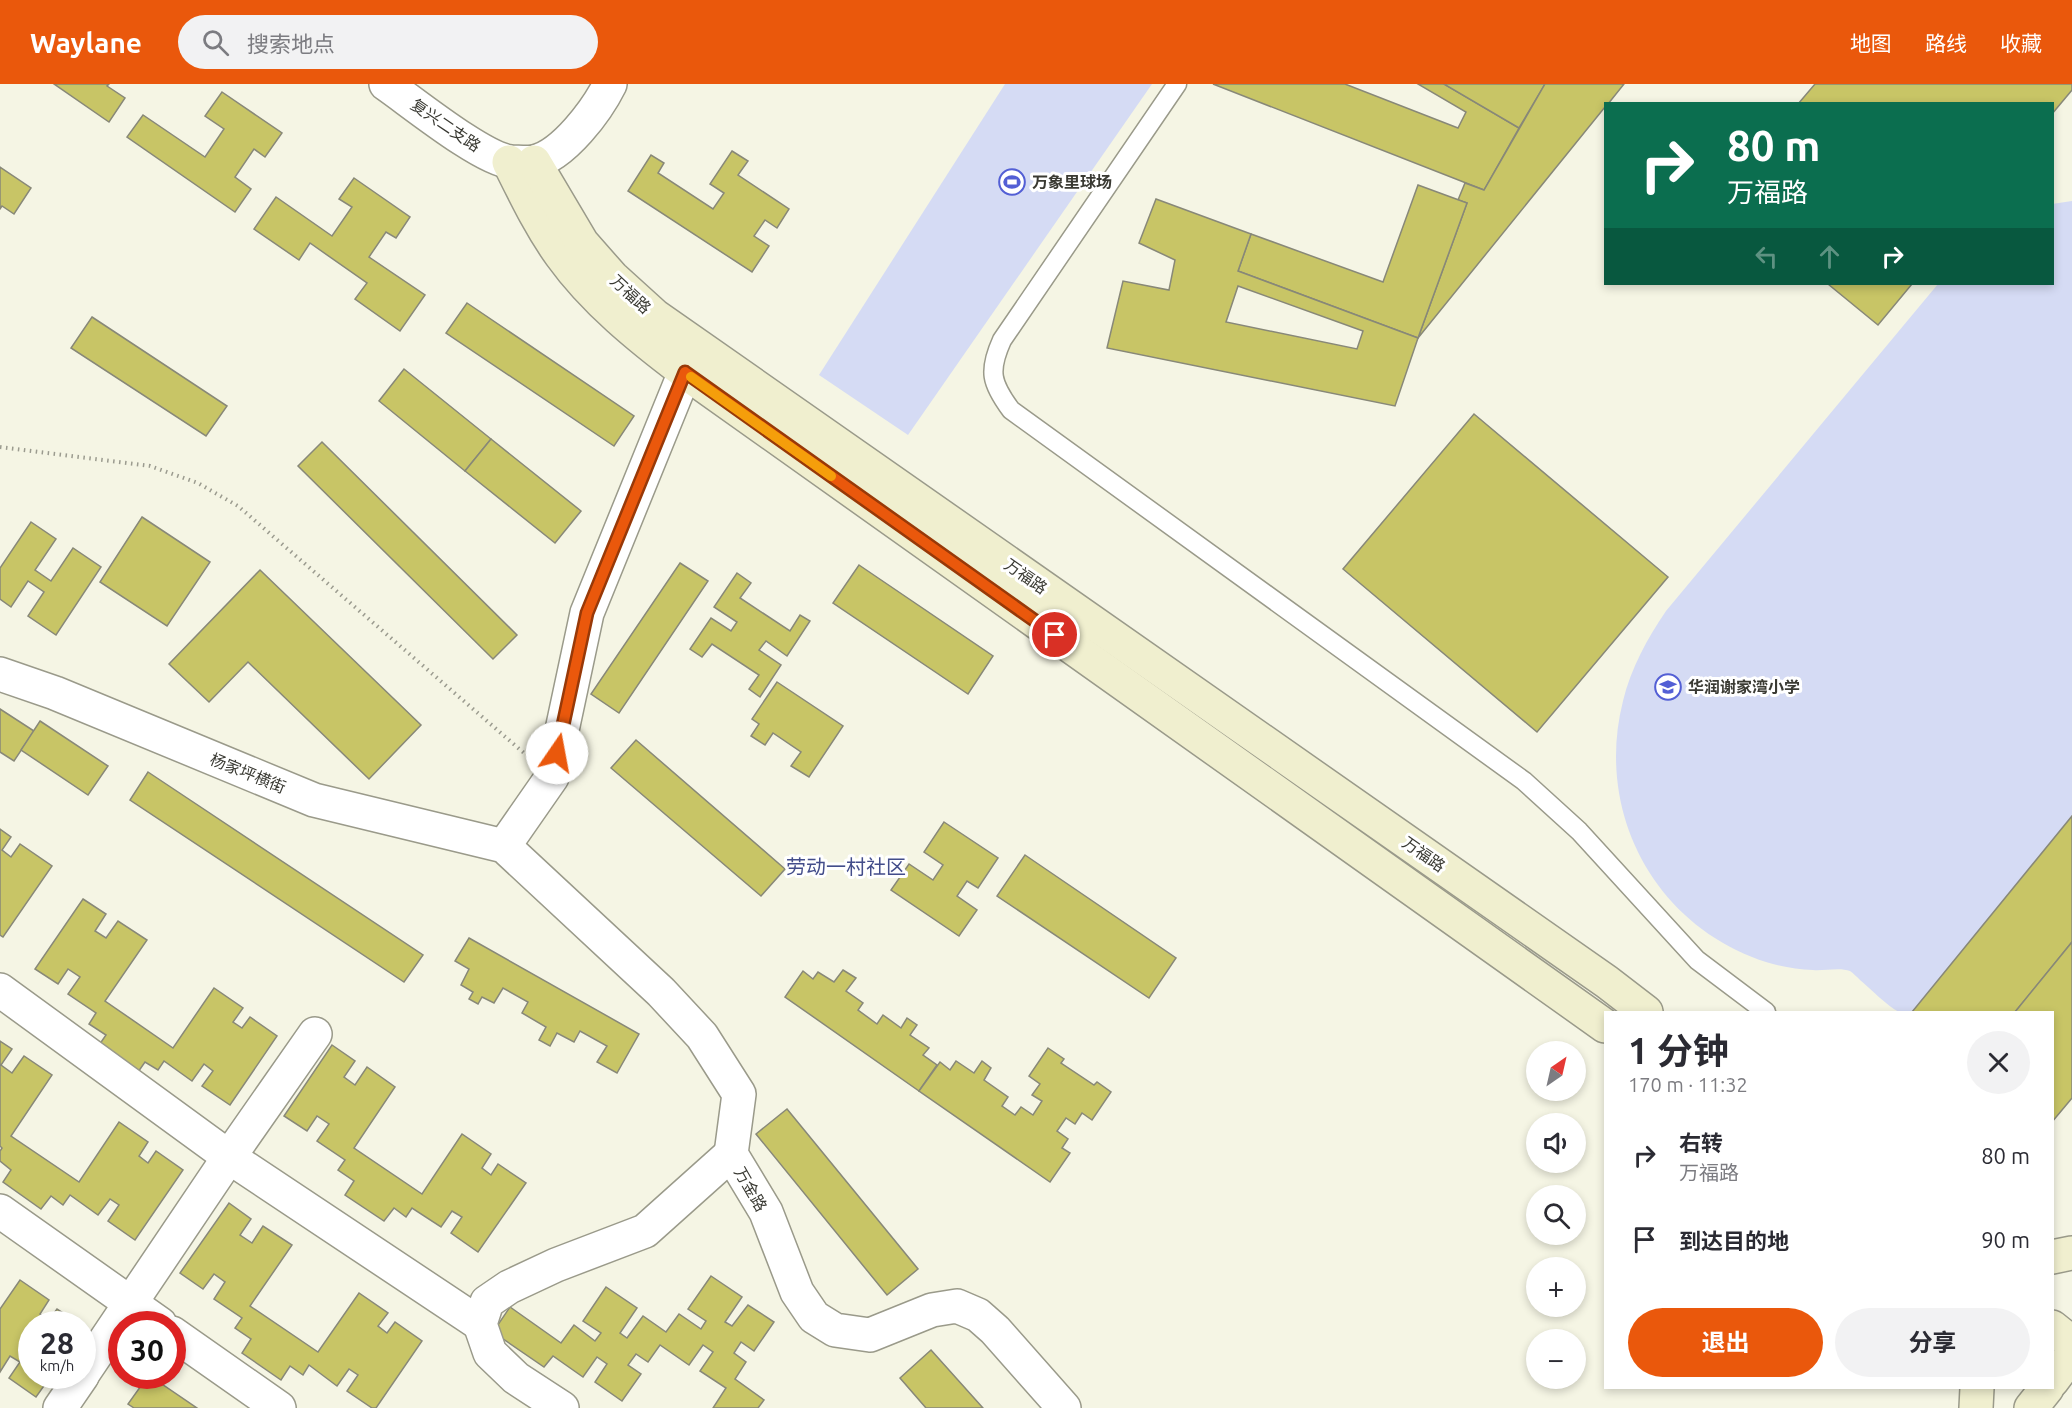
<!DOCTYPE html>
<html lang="zh">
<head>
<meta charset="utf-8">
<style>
	:root { --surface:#fff; --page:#f2f2f3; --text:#2b2b33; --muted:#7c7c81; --accent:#ea580c }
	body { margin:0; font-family:Ubuntu,"Noto Sans SC",sans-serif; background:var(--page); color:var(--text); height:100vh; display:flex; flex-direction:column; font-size:22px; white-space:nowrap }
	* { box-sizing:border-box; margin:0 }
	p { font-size:20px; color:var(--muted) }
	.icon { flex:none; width:33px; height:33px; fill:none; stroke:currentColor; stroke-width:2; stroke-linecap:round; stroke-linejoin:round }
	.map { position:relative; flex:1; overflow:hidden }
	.side { position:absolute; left:1604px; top:927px; width:450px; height:378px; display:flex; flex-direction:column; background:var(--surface); border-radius:0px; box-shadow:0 3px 9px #0003 }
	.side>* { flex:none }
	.hud { position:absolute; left:1604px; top:18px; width:450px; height:183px; border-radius:0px; box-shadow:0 3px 9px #0003; background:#0b6e4f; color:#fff; overflow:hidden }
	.needle { width:39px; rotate:34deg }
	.controls { position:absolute; left:1526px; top:957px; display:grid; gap:12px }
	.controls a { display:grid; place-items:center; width:60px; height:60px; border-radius:50%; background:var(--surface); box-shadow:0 3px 9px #0003; font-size:30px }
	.speed { position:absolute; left:18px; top:1227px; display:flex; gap:12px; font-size:30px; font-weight:700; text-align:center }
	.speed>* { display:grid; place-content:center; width:78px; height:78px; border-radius:50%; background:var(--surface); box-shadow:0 3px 9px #0003; line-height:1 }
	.speed small { font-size:15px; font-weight:400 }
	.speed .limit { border:9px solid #d22; background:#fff; color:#111 }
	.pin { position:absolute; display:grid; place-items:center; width:51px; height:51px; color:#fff; margin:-26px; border:3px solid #fff; border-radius:50%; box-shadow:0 2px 6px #0007 }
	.me { position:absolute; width:66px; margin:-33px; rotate:12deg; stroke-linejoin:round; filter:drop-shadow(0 0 4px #0008) }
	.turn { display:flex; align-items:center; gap:21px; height:126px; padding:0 24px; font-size:27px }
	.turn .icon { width:78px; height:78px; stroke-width:2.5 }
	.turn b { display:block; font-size:42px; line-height:51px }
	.lanes { display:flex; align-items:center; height:57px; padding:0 24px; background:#0003; justify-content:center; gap:30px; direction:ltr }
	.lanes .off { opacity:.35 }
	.round { display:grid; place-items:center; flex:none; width:63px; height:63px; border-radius:32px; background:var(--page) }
	.overview { display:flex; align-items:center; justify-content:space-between; height:102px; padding:0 24px }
	h1 { font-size:36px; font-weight:700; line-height:45px }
	.cta { display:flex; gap:12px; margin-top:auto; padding:12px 24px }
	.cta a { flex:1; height:69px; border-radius:36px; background:var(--accent); color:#fff; font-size:24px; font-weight:700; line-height:69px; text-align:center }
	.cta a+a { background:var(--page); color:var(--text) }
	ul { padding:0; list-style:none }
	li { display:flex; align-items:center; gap:18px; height:84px; padding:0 24px }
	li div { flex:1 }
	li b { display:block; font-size:22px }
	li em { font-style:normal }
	header { display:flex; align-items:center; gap:36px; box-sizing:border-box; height:84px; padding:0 30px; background:var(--accent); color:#fff }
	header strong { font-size:28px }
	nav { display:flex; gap:33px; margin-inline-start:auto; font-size:21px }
	.search { width:420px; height:54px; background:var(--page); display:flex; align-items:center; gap:15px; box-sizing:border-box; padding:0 21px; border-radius:33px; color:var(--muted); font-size:22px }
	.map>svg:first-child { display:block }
	.green { fill:#d5dbf4 }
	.building { fill:#c8c566; stroke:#888878; stroke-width:1.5; fill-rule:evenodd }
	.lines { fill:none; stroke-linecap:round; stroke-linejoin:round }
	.lane-casing { stroke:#9a9a8a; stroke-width:21 }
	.street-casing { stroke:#9a9a8a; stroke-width:36 }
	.secondary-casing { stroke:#9a9a8a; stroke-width:36 }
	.path { stroke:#9b9b8f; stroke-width:4; stroke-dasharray:1.5 4.5; stroke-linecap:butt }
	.lane { stroke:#fff; stroke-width:18 }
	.street { stroke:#fff; stroke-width:33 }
	.secondary { stroke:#f0efcf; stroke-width:33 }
	.route-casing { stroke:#983908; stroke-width:15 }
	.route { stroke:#ea580c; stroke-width:10 }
	.slow { stroke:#f59e0b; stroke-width:10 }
	.labels { text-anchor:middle; stroke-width:6; stroke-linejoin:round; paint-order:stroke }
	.street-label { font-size:16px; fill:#3a3a33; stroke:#fff }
	.poi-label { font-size:16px; font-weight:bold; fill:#3a3a33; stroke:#fff; text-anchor:start }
	.quarter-label { font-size:20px; fill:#434d8a; stroke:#fff }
</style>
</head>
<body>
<header>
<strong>Waylane</strong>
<div class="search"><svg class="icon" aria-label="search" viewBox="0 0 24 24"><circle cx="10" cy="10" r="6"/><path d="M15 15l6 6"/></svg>搜索地点</div>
<nav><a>地图</a><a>路线</a><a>收藏</a></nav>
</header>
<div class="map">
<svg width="2072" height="1324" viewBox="0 0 2072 1324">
	<rect width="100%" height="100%" fill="#f5f5e4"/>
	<g class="green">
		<polygon points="1005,0 1152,0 908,351 819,291"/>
		<path d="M2072 117V732L1912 928C1908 928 1902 929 1899 928 1887 922 1871 905 1860 896 1857 893 1853 889 1850 887 1840 883 1824 887 1813 886 1792 885 1772 881 1752 873 1649 832 1596 723 1623 617 1631 584 1647 555 1666 527L1938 200H2052V120Z"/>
	</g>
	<g class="building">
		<polygon points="54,0 109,0 107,2 125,14 109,38"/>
		<polygon points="1213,0 1345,0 1458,44 1466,28 1418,0 1444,0 1519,44 1484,106"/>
		<polygon points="1444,0 1545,0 1519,44"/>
		<polygon points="1545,0 1624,0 1608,20 1605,20 1605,23 1418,254 1467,119 1458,116 1465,99 1484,106"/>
		<polygon points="1815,0 2072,0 2072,6 2052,30 2052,20 1798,20"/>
		<polygon points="222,8 282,49 265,73 254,65 235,93 251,105 235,128 127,53 143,31 205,73 224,45 205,32"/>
		<polygon points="732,67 748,77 738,91 789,125 777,144 765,136 754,152 769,162 752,188 628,107 651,71 664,79 658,89 713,125 724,109 710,100"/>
		<polygon points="0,83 31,104 14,130 2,122 0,125"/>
		<polygon points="354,94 410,133 396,154 386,148 369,173 425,211 400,247 355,215 367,199 310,159 299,176 254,145 276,113 332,152 352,123 339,115"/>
		<polygon points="1418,101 1467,119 1418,254 1238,187 1251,150 1383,198"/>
		<path d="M1156 115 1251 150 1238 187 1418 254 1395 322 1107 264 1123 197 1169 206 1175 176 1139 159ZM1238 202 1363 247 1357 265 1226 238Z"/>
		<polygon points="1828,200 1912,200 1878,241"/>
		<polygon points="467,219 634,332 614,362 446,249"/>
		<polygon points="92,233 227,322 206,352 71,264"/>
		<polygon points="404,285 491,355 465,387 379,317"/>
		<polygon points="1474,330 1668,493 1537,648 1343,485"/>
		<polygon points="491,355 581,427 555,459 465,387"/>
		<polygon points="322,358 517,551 493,575 298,382"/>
		<polygon points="142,433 210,478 167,542 100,498"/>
		<polygon points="31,438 56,455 35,486 51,497 73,464 101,483 56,551 28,532 44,508 28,497 11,523 0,515 0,484"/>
		<polygon points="680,479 708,497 619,629 591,610"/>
		<polygon points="859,481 993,572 968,610 833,519"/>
		<polygon points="260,486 421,641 369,695 248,578 209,618 169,580"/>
		<polygon points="737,489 751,499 740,514 790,547 800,531 810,537 787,572 766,557 759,566 781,581 760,613 749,605 759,591 712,560 702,573 690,565 711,534 731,547 737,538 714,523"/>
		<polygon points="777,598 843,642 809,693 791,682 801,668 773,649 765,661 751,652 759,640 752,635"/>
		<polygon points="0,625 34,647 14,677 0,668"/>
		<polygon points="40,637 108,682 88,711 21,666"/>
		<polygon points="636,656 785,785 761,812 611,684"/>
		<polygon points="148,688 423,871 404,898 130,716"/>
		<polygon points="2072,732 2072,858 2015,928 1912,928"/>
		<polygon points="944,738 998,774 978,804 967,797 957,812 977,826 959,852 891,806 909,780 933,796 943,781 924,768"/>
		<polygon points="0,745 11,753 2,766 11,773 20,760 52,782 3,853 0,851"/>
		<polygon points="1025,771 1176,874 1149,914 997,812"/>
		<polygon points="83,815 106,830 95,847 106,854 118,837 147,856 105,917 173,964 214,904 243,924 233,938 242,944 250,933 277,952 230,1021 202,1002 213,987 204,980 192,997 164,977 158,986 145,978 136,991 97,964 106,951 89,940 96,929 68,910 80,893 68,885 58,900 35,885"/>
		<polygon points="469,854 639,950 617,989 597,978 607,962 580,947 574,958 557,949 550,962 539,956 546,943 522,929 528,918 503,904 494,919 482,913 478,920 469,915 473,908 461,901 469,885 455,877"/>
		<polygon points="2072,858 2072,1014 2052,1038 2052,928 2015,928"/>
		<polygon points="843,886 856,894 846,907 863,919 858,926 877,940 883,931 901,944 907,934 917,941 910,951 929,964 923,971 937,981 919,1007 785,913 803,887 813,895 818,888 834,898"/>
		<polygon points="0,957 12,965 1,981 12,989 24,972 52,991 11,1052 79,1098 119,1038 148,1058 139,1072 148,1079 156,1067 183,1086 135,1156 108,1137 119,1121 110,1115 98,1131 70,1111 63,1121 51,1112 41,1125 3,1098 11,1086 0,1077 0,1067 2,1064 0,1062"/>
		<polygon points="332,961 355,977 344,993 355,1001 367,983 395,1003 354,1064 422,1110 462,1050 491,1070 482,1084 491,1091 498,1080 526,1099 478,1168 451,1149 462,1133 452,1127 441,1143 412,1124 406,1133 394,1124 384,1137 345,1111 354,1097 338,1086 345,1076 317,1057 329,1040 317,1032 307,1047 284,1032"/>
		<polygon points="1048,964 1064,975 1061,979 1094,1001 1097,998 1111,1008 1092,1036 1082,1029 1075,1040 1066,1034 1057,1047 1068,1055 1062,1064 1070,1069 1050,1098 919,1007 940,978 950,986 956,977 974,989 982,977 991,984 984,996 1008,1013 1002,1022 1015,1031 1021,1023 1033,1031 1042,1017 1032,1011 1040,1000 1029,992"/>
		<polygon points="787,1025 918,1185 887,1211 756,1050"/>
		<polygon points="229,1119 251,1135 240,1151 252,1159 263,1142 292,1161 250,1222 318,1268 359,1209 388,1229 378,1242 387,1249 395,1238 422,1257 376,1324 372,1324 347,1307 358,1291 349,1285 337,1302 309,1281 303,1291 290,1282 281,1296 242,1269 251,1255 235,1244 242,1234 214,1215 225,1198 214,1190 203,1205 180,1189"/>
		<polygon points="711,1192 742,1213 725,1238 732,1242 748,1221 774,1238 754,1267 741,1258 734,1269 746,1278 735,1295 764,1316 758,1324 713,1324 726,1304 700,1287 713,1268 703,1261 689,1281 660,1261 648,1278 636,1270 628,1281 641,1290 622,1317 595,1298 607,1280 597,1273 583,1293 553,1272 544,1283 493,1248 510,1223 561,1259 574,1241 595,1257 601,1249 583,1237 606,1203 637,1224 620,1249 627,1254 643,1232 666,1248 679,1230 701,1245 706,1237 688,1225"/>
		<polygon points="20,1196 49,1216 40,1230 49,1236 57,1225 80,1240 32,1240 32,1292 51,1292 36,1313 9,1294 20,1278 10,1272 0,1288 0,1225"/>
		<polygon points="931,1266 983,1324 926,1324 900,1294"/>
		<polygon points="148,1292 150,1292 197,1324 134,1324 128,1320"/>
	</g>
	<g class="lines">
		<g class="lane-casing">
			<path id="lane" d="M1177 0 1002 256C988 287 991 299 1011 326L1524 697 1579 747 1697 876 1766 928"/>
		</g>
		<g class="street-casing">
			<g id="street">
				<path d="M386 0C412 18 482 75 511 78 517 78 528 79 534 78 564 71 597 26 610 0"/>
				<polyline points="0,590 55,609 314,716 504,762 661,908 702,952 739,1010 731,1070 766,1128 797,1208 814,1233 835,1246 870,1251 932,1226 957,1222 978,1231 995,1246 1064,1324"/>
				<polyline points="504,762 552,693 587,529 685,288"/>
				<polyline points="0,906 229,1073 480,1240"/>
				<polyline points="0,1127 160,1240"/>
				<polyline points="172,1249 279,1324"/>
				<polyline points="82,1291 229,1073 315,950"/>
				<polyline points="60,1324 82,1292"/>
				<polyline points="562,1324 516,1294 490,1269 480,1240 487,1218 509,1203 556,1181 645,1147 731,1070"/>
			</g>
		</g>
		<g class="secondary-casing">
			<g id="secondary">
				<path d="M509 78C525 110 540 142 561 171 594 217 640 254 685 288L1605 942"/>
				<polyline points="534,78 582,159 612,193 655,232 1607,898 1646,928"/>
				<polyline points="2052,1173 2072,1169"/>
				<polyline points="2052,1243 2072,1259"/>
				<polyline points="2052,1297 2072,1270"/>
				<polyline points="1976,1324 1977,1304"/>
				<polyline points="2031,1324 2047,1304"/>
			</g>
		</g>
		<polyline class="path" points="0,363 150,382 198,399 238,422 524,669"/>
		<use href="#lane" class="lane"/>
		<use href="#street" class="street"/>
		<use href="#secondary" class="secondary"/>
	</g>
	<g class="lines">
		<g class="route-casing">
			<polyline id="route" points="557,669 587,529 685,288 1055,551"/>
		</g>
		<use href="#route" class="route"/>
		<polyline class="slow" points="691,293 831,392"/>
	</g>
	<defs>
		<g id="stadium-ring" transform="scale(1.35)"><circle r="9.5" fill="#fff" stroke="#535fd5" stroke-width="1.5"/><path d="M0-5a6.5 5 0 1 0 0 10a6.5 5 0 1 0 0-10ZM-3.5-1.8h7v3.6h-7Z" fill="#535fd5"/></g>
		<g id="school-ring" transform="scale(1.35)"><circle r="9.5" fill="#fff" stroke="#535fd5" stroke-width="1.5"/><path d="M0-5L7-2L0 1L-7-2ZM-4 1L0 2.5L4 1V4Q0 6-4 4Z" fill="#535fd5"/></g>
	</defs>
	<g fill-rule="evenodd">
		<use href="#stadium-ring" x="1012" y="98"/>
		<use href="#school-ring" x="1668" y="603"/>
	</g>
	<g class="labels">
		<g class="street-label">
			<text transform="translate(446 41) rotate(34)" y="6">复兴二支路</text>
			<text transform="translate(631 210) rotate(43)" y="6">万福路</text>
			<text transform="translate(1026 492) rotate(35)" y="6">万福路</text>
			<text transform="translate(248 689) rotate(22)" y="6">杨家坪横街</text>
			<text transform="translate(1424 770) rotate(35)" y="6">万福路</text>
			<text transform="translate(751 1105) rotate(60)" y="6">万金路</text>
		</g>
		<g class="poi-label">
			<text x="1032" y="104">万象里球场</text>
			<text x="1688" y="609">华润谢家湾小学</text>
		</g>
		<g class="quarter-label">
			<text x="846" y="790">劳动一村社区</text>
		</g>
	</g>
</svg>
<div class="controls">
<a><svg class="needle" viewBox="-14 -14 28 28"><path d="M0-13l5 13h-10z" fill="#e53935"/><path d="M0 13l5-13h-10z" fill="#7c7c81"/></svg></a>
<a><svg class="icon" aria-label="sound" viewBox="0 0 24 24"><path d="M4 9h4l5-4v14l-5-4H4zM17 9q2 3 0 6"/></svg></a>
<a><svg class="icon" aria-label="search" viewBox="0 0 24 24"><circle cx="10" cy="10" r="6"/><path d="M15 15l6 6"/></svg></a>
<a>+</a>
<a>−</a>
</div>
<div class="speed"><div>28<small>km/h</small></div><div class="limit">30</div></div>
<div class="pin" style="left:1055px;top:551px;background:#d93025"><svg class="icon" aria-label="arrive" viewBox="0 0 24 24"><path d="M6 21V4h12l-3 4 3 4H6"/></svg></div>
<svg class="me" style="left:557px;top:669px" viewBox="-20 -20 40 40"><circle r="19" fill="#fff"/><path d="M0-13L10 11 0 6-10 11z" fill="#ea580c"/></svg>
<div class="hud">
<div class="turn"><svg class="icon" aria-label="right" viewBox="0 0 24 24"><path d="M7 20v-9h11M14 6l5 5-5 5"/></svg><div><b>80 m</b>万福路</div></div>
<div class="lanes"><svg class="icon off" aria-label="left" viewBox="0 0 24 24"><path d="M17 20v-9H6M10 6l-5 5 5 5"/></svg><svg class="icon off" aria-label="ahead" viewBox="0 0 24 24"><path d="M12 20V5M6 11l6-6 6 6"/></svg><svg class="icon" aria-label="right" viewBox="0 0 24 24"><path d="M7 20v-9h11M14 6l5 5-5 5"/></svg></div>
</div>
<section class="side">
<div class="overview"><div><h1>1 分钟</h1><p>170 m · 11:32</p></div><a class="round"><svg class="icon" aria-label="close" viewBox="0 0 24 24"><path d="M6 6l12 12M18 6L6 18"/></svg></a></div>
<ul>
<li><svg class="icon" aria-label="right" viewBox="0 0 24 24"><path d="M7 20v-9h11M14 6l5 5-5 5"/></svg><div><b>右转</b><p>万福路</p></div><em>80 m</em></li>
<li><svg class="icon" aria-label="arrive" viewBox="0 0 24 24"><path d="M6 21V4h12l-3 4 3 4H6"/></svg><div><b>到达目的地</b></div><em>90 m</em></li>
</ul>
<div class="cta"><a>退出</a><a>分享</a></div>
</section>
</div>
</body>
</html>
